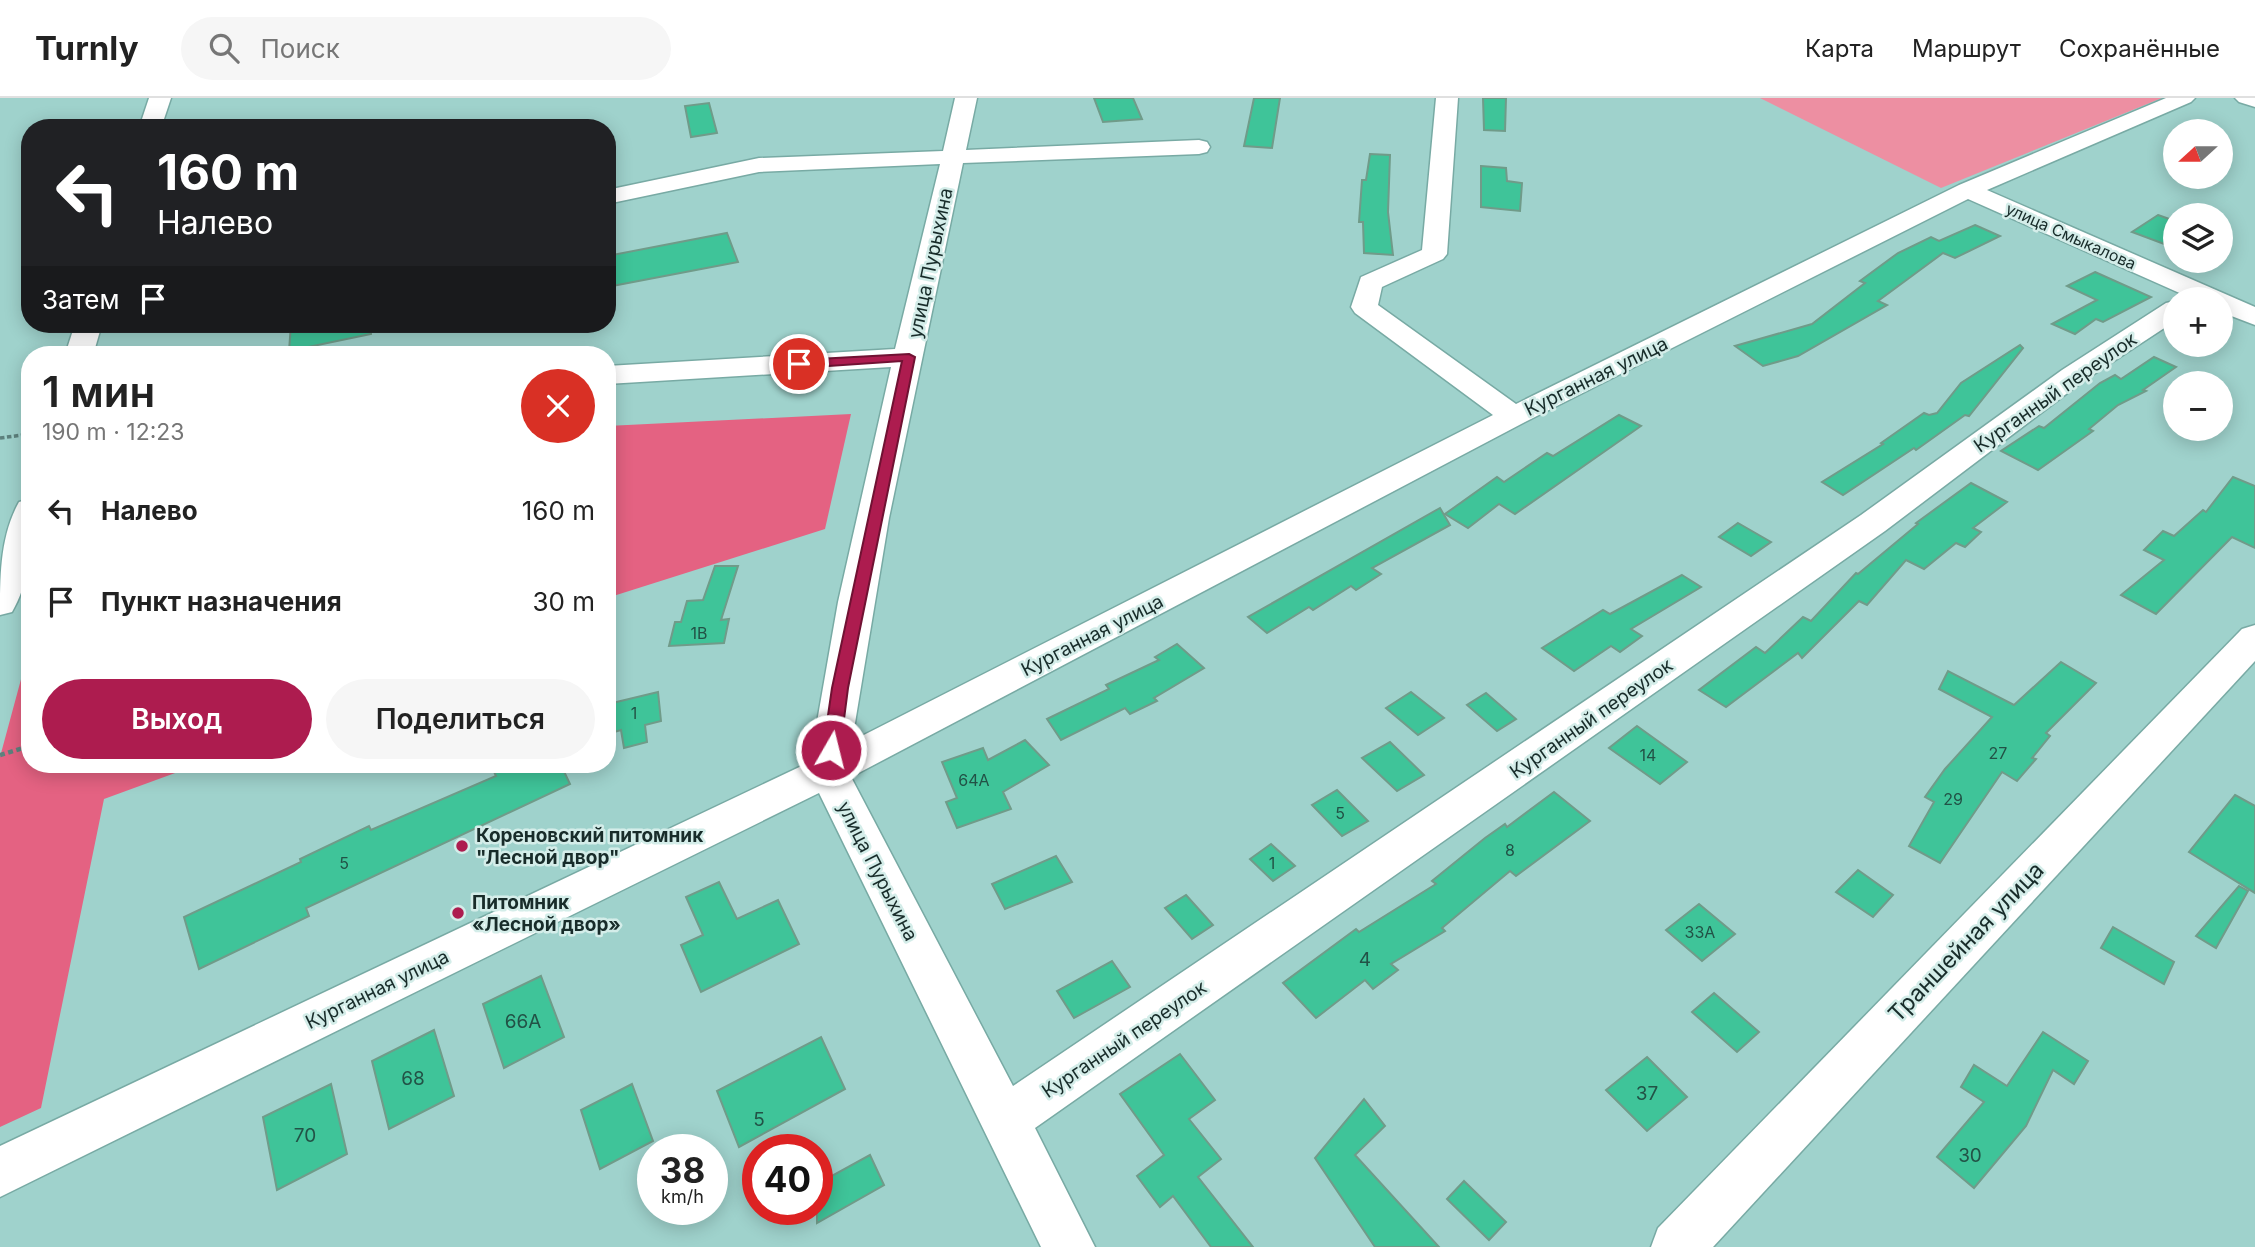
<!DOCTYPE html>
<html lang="ru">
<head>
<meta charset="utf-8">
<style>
	:root { --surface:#fff; --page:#f6f6f6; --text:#222; --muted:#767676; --line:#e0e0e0; --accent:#ad1c4f }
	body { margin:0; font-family:Inter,sans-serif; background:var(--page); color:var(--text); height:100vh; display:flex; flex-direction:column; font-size:26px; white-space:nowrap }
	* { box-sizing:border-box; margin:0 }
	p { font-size:23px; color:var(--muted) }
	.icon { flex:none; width:38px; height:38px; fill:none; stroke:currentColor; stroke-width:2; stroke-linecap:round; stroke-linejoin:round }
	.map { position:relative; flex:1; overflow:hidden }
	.drawer { position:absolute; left:21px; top:248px; width:595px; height:427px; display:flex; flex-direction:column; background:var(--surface); border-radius:28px; box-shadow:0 4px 18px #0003 }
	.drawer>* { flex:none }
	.top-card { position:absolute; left:21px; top:21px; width:595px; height:214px; border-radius:28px; box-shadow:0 4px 18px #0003; background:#202124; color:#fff; overflow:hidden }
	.needle { width:46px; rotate:249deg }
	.controls { position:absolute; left:2163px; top:21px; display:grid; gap:14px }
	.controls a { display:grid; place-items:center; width:70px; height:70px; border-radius:50%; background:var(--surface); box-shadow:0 4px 18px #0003; font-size:35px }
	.speed { position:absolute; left:637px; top:1036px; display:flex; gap:14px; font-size:35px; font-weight:700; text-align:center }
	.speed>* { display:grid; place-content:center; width:91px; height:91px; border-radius:50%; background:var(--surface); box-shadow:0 4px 18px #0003; line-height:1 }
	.speed small { font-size:18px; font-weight:400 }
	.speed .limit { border:10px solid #d22; background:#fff; color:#111 }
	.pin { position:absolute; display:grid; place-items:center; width:60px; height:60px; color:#fff; margin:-30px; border:4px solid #fff; border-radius:50%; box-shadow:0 2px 7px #0007 }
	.me { position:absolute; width:77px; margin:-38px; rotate:8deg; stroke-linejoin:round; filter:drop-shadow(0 0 5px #0008) }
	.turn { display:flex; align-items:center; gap:24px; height:147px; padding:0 21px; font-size:32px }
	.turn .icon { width:91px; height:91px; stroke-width:2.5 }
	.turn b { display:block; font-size:49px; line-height:60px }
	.then { display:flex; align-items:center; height:66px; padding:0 21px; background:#0003; gap:14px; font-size:26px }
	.round { display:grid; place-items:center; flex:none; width:74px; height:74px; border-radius:37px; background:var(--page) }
	.head { display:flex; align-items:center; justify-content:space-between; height:119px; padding:0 21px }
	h1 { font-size:42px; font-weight:600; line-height:52px }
	.button { display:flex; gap:14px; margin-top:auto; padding:14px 21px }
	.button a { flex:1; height:80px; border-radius:42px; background:var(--accent); color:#fff; font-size:28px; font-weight:600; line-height:80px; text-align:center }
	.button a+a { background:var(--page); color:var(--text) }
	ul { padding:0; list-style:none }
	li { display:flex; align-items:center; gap:21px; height:91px; padding:0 21px }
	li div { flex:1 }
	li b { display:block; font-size:26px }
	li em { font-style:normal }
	header { display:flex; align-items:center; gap:42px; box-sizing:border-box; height:98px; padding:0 35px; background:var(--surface); border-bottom:2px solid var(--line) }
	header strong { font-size:33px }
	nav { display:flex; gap:38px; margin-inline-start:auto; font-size:24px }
	.search { width:490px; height:63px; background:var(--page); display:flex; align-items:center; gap:18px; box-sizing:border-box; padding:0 24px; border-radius:38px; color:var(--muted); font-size:26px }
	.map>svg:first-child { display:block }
	.green { fill:#ed8fa2 }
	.forest { fill:#e46282 }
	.building { fill:#3fc499; stroke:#709b89; stroke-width:2 }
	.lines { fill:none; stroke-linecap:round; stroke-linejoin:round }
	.minor-casing { stroke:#78aaa4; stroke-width:3 }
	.path-far1 { stroke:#5d817d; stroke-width:3.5; stroke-dasharray:4.5 2.5; stroke-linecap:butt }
	.path { stroke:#5d817d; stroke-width:4.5; stroke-dasharray:5 3.5; stroke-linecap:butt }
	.minor { fill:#fff; fill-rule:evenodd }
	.route { fill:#ad1c4f; stroke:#701233; stroke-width:2 }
	.poi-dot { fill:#ad1c4f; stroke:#d4ede9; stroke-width:2.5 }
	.labels { text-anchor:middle; stroke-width:5; stroke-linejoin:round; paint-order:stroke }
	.far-street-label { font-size:16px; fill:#182c2a; stroke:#d4ede9 }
	.number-label { font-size:16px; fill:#225246 }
	.street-label { font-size:19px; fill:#182c2a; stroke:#d4ede9 }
	.poi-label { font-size:19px; font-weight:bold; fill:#182c2a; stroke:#d4ede9; text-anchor:start }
	.near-number-label { font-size:19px; fill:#225246 }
	.near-street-label { font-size:23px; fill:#182c2a; stroke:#d4ede9 }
</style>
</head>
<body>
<header>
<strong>Turnly</strong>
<div class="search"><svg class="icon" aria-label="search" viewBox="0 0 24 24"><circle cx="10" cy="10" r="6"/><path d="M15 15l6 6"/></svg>Поиск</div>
<nav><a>Карта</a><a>Маршрут</a><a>Сохранённые</a></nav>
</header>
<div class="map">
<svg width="2255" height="1149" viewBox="0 0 2255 1149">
	<rect width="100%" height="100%" fill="#9fd2cc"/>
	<polygon class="green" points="1760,0 2162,0 1941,90"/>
	<g class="forest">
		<polygon points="851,316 825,431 607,500 607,328"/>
		<polygon points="30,548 30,667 197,667 104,701 41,1010 0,1029 0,659"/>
	</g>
	<g class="building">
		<polygon points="1094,0 1133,0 1142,21 1103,24"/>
		<polygon points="1254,0 1280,0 1272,50 1244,48"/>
		<polygon points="1483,0 1506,0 1505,33 1484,32"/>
		<polygon points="709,5 717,35 691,39 685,8"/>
		<polygon points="1370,56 1390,57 1388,114 1393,157 1364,155 1363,124 1359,124 1362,82 1366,82"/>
		<polygon points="1481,68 1506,70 1507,83 1522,85 1520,113 1481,109"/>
		<polygon points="2158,117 2175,123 2175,150 2132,134"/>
		<polygon points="1975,127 2000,138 1955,160 1943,155 1878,203 1887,207 1798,258 1763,268 1735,248 1812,226 1865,185 1860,183 1898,155 1931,139 1939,143"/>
		<polygon points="727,135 738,164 607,189 607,158"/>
		<polygon points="2095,174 2151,199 2103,224 2096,221 2075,236 2052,226 2097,202 2067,188"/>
		<polygon points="291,226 370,226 371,236 289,253"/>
		<polygon points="2020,247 2023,250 1969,318 1965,317 1916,352 1914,350 1843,397 1822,384 1883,346 1881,345 1924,315 1929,317 1937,315 1961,285"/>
		<polygon points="2154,259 2176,269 2143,292 2146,293 2118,307 2089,331 2093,333 2038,372 2001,353 2039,328 2044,330 2100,285 2115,277 2121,281"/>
		<polygon points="1619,317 1641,328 1515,416 1499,406 1468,430 1445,416 1497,379 1504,384 1547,355 1553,358"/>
		<polygon points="2233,379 2255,388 2255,450 2232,439 2156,516 2121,497 2164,462 2144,452 2163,433 2174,438 2203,412 2206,414"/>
		<polygon points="1971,385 2007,404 1973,430 1981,434 1965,449 1956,445 1924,471 1906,462 1867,507 1859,503 1802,560 1798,555 1726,609 1699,592 1756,549 1765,555 1803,519 1811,523 1856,475 1858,476 1918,426 1916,425"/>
		<polygon points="1440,410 1450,427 1372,470 1381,476 1356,492 1351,488 1313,512 1309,509 1267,535 1248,519"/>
		<polygon points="1738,425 1771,444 1751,458 1719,439"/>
		<polygon points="715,468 738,468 721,522 729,521 724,545 669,548 675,524 681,524 687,503 703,502"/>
		<polygon points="1682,477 1701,489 1631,531 1642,538 1620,554 1611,548 1574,573 1542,550 1603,512 1610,516"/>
		<polygon points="1177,546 1204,570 1154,600 1157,603 1130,616 1125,610 1061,642 1047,621 1109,591 1106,587 1159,562 1155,559"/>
		<polygon points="2061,564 2096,585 2046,635 2050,638 2032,660 2036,661 2017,683 2002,674 1940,765 1909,748 1934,704 1925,699 1945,671 1992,619 1939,591 1948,573 2014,607"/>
		<polygon points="658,594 661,623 645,627 647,644 624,650 621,632 611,635 608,606"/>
		<polygon points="1411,594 1444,620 1418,637 1386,610"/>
		<polygon points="1486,595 1516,621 1497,633 1467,607"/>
		<polygon points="1637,628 1687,664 1660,686 1609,650"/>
		<polygon points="1025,642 1049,667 1003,694 1011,711 957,730 946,704 957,700 942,664 983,650 988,662"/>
		<polygon points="1390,644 1424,677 1397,693 1362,660"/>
		<polygon points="491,667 561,667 570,686 306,810 309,818 199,871 184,819 301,764 300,761 369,728 371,732 496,678"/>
		<polygon points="1337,692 1368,723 1342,738 1312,707"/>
		<polygon points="1554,694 1590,723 1516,778 1510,773 1442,830 1445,833 1391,866 1398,872 1373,891 1365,882 1316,920 1283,885 1356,831 1359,834 1436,786 1432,783 1485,740 1505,726 1507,729"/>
		<polygon points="2235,697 2255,708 2255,795 2189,754"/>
		<polygon points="1271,746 1295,768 1273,783 1250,761"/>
		<polygon points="1056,758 1072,784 1005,811 992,786"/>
		<polygon points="1858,772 1893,797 1873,819 1836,794"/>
		<polygon points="719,784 737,821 778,802 799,846 701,894 681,847 703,837 686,799"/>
		<polygon points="2239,788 2248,793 2216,850 2196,838"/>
		<polygon points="1186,797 1213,827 1192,841 1165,810"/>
		<polygon points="1699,806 1735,836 1702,863 1666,832"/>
		<polygon points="2113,829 2174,864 2164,886 2101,850"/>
		<polygon points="1112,863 1130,889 1074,920 1057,893"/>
		<polygon points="541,878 564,939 504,970 483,906"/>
		<polygon points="1714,895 1759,934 1737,954 1692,914"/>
		<polygon points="434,932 454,998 389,1031 372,963"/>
		<polygon points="2043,934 2088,963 2074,986 2053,972 2026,1028 1974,1090 1937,1059 1984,1004 1961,989 1974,967 2007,988"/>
		<polygon points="821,939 845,991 739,1049 717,993"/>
		<polygon points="1180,956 1215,1002 1189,1021 1221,1061 1198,1079 1253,1149 1211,1149 1173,1098 1160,1109 1137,1078 1164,1057 1120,996"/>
		<polygon points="1647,959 1687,999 1647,1033 1606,992"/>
		<polygon points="331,986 347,1056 277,1092 263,1019"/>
		<polygon points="632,986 653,1043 600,1071 581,1012"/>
		<polygon points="1364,1001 1385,1028 1355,1057 1439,1149 1375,1149 1315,1060"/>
		<polygon points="870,1057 884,1087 817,1125 817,1086"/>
		<polygon points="1464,1083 1506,1124 1489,1142 1447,1101"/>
	</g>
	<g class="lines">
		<g class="minor-casing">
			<g id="minor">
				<polygon points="149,0 171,0 161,30 139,30"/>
				<polygon points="955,0 977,0 966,52 1199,42 1207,44 1210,49 1207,54 1199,56 963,65 889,420 852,643 1493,317 1355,215 1351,209 1361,179 1422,152 1436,0 1458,0 1447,156 1443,161 1382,189 1378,207 1516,306 1959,87 2166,0 2195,0 2191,4 1987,92 2255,209 2255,227 2221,214 2221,201 2193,201 1968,101 1525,324 851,679 1013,988 1861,417 2062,272 2166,205 2175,203 2175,223 2082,284 1885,433 1035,1030 1095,1149 1041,1149 819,695 0,1099 0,1048 810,664 838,504 891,269 607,286 607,268 895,251 940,66 759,74 607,106 607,92 759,60 943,53"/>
				<polygon points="2235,0 2255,0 2255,9 2239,4"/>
				<polygon points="75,226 102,226 93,257 65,257"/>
				<path d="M30 401C30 439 33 479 12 514L0 517C0 478 0 438 19 404Z"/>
				<polygon points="2255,527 2255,563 1713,1149 1651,1149 1658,1130 2242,531"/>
			</g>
		</g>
		<polyline class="path-far1" points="0,340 30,336"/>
		<polyline class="path" points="0,657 30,648"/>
		<use href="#minor" class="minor"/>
	</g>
	<polygon class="route" points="909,256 915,259 848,590 840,652 837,657 825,657 823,652 832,590 902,263 799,270 793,266 799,262"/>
	<g class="poi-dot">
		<circle cx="462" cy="748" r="7"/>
		<circle cx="458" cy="815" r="7"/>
	</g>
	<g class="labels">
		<g class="far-street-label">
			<text transform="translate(2071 138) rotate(24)" y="6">улица Смыкалова</text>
		</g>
		<g class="number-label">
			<text x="699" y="541">1В</text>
			<text x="634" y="621">1</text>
			<text x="1998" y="661">27</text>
			<text x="1648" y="663">14</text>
			<text x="974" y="688">64А</text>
			<text x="1953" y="707">29</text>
			<text x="1340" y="721">5</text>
			<text x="1510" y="758">8</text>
			<text x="344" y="771">5</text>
			<text x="1272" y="771">1</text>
			<text x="1700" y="840">33А</text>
		</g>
		<g class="street-label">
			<text transform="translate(930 165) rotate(-78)" y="7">улица Пурыхина</text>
			<text transform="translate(1596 278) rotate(-26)" y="7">Курганная улица</text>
			<text transform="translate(2055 294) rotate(-35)" y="7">Курганный переулок</text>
			<text transform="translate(1092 537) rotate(-27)" y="7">Курганная улица</text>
			<text transform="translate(1591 620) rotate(-35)" y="7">Курганный переулок</text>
			<text transform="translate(878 773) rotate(63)" y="7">улица Пурыхина</text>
			<text transform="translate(377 891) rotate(-26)" y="7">Курганная улица</text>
			<text transform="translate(1124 941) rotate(-34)" y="7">Курганный переулок</text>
		</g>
		<g class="poi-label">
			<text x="476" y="744">Кореновский питомник<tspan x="476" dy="22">"Лесной двор"</tspan></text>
			<text x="472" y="811">Питомник<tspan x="472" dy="22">«Лесной двор»</tspan></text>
		</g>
		<g class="near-number-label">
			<text x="1365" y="868">4</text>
			<text x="523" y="930">66А</text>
			<text x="413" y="987">68</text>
			<text x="1647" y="1002">37</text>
			<text x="759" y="1028">5</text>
			<text x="305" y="1044">70</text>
			<text x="1970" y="1064">30</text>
		</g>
		<g class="near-street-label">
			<text transform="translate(1966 844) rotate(-46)" y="8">Траншейная улица</text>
		</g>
	</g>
</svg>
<div class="controls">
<a><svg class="needle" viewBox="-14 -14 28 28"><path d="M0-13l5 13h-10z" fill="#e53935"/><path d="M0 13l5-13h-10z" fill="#767676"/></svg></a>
<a><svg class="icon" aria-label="layers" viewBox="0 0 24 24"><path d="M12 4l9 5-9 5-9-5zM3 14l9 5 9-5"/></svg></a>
<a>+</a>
<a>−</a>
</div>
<div class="speed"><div>38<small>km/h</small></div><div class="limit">40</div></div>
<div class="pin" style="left:799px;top:266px;background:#d93025"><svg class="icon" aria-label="arrive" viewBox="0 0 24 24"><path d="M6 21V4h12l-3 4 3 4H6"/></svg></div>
<svg class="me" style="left:831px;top:652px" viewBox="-20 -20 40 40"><circle r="17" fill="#ad1c4f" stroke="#fff" stroke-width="3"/><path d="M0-11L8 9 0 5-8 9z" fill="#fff"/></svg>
<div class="top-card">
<div class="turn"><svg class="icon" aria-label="left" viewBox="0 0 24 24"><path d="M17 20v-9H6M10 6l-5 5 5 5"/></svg><div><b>160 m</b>Налево</div></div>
<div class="then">Затем<svg class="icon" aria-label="arrive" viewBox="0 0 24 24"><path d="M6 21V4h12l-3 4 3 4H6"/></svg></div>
</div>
<section class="drawer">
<div class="head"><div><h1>1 мин</h1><p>190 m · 12:23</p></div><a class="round" style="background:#d93025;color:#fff"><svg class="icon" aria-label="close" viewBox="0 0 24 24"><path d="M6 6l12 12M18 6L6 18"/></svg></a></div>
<ul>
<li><svg class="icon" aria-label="left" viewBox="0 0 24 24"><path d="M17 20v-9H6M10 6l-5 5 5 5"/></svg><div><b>Налево</b></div><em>160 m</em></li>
<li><svg class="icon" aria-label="arrive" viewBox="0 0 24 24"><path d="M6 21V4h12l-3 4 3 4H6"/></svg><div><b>Пункт назначения</b></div><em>30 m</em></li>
</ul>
<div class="button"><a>Выход</a><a>Поделиться</a></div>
</section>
</div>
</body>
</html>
